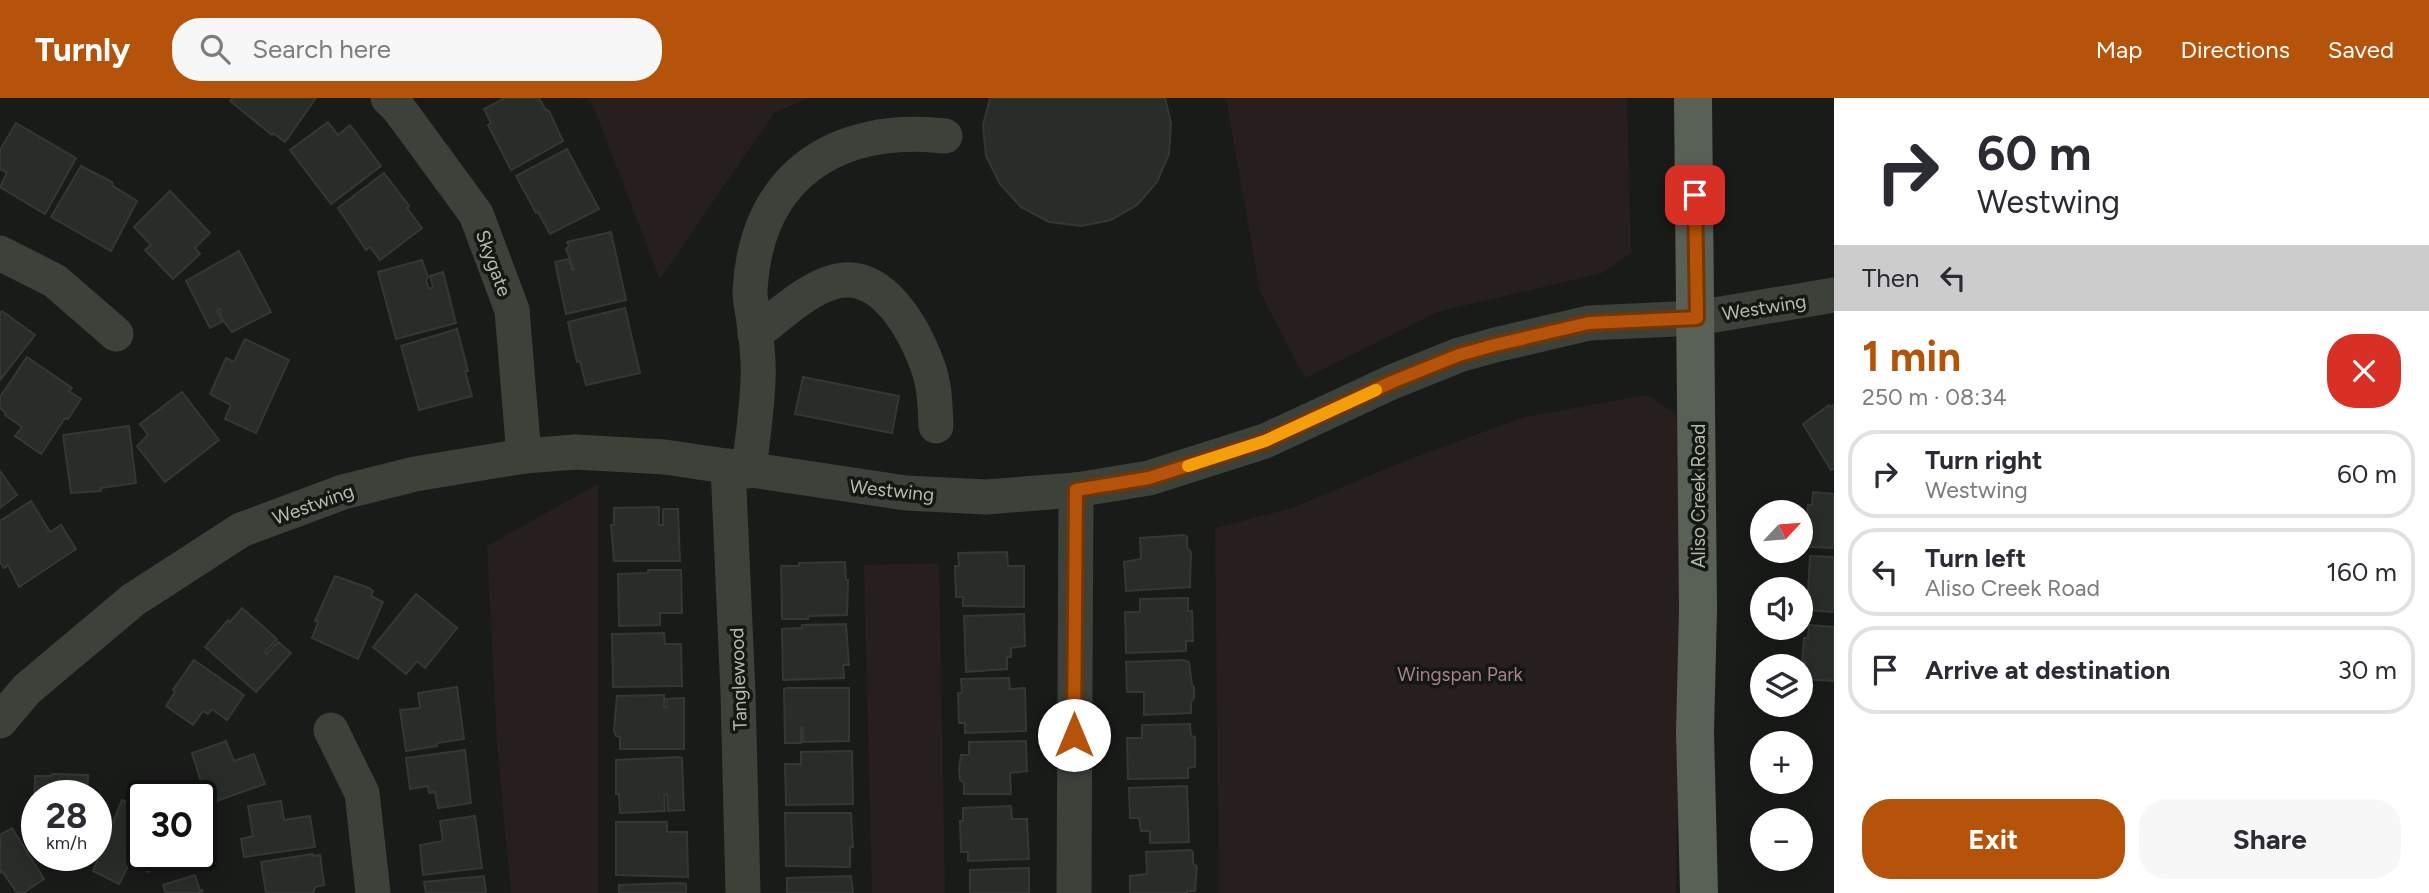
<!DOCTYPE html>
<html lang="en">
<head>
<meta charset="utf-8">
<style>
	:root { --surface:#fff; --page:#f7f7f7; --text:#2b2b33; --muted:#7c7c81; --line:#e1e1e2; --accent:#b45309 }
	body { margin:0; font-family:Figtree,sans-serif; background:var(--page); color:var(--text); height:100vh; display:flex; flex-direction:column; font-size:26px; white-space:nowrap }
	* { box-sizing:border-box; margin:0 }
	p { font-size:23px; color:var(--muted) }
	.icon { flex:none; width:38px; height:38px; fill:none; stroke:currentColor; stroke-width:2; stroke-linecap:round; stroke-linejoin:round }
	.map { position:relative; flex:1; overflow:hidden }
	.side { display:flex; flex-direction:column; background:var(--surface); width:595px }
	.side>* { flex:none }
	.banner { background:#fff; color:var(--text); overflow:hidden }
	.needle { width:46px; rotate:64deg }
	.buttons { position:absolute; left:1750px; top:402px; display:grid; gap:14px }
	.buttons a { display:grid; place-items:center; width:63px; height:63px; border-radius:50%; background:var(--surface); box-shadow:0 4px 18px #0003; font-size:35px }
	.speed { position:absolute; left:21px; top:682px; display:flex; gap:14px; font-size:35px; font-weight:700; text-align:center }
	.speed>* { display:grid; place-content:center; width:91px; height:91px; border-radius:50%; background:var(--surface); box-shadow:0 4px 18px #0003; line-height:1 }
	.speed small { font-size:18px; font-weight:400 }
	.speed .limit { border:4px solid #111; border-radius:10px; background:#fff; color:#111 }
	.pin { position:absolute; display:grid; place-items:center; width:60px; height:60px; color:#fff; margin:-30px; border-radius:14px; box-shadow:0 4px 10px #0006 }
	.me { position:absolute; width:77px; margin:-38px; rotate:0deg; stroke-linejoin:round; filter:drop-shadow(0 0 5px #0008) }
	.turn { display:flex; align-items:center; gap:24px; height:147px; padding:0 28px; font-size:32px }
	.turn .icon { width:91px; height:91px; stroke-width:2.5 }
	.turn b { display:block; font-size:49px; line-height:60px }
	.then { display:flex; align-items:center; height:66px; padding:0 28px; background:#0003; gap:14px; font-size:26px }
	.round { display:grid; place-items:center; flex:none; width:74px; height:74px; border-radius:28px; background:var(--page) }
	.headline { display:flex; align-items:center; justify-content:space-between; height:119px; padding:0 28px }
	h1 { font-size:42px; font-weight:700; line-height:52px; color:var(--accent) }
	.button { display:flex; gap:14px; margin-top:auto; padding:14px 28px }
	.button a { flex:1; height:80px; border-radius:28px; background:var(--accent); color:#fff; font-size:28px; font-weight:700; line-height:80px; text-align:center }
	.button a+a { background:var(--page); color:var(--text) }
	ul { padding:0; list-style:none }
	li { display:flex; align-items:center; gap:21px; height:88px; margin:0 14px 10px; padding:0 14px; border:4px solid var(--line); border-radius:28px }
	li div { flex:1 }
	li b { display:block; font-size:26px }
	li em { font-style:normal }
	header { display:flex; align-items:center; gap:42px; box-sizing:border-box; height:98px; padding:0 35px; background:var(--accent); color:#fff }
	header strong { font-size:33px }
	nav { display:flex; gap:38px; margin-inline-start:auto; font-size:24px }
	.search { width:490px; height:63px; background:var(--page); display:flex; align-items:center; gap:18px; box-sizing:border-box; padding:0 24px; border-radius:28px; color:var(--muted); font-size:26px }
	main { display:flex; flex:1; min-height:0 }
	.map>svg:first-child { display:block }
	.green { fill:#271e1e }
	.building { fill:#292d29; stroke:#333833; stroke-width:2 }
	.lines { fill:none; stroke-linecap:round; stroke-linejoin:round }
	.minor { stroke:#3c413a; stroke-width:35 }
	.major { stroke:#596055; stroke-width:38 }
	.route-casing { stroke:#753606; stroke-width:18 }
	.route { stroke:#b45309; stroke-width:12 }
	.slow { stroke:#f59e0b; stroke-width:12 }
	.labels { text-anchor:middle; stroke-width:7; stroke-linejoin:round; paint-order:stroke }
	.street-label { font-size:19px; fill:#b2bcab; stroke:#141714 }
	.park-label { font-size:19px; fill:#a88184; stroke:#141714 }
</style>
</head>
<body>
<header>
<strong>Turnly</strong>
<div class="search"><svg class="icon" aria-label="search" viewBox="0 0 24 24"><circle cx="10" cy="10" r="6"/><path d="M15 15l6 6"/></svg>Search here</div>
<nav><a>Map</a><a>Directions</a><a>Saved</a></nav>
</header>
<main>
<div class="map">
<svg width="1834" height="795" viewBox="0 0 1834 795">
	<rect width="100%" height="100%" fill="#191b19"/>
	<g class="green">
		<polygon points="587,0 809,0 774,15 660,181 592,5"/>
		<polygon points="1226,0 1627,0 1631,155 1602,175 1437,214 1305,280 1260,194"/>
		<polygon points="1648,297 1683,321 1676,795 1219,795 1215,430 1292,410 1402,364 1524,319"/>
		<polygon points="598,386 598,795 511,795 497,646 487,448"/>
		<polygon points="939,465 945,795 872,795 864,467"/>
	</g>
	<g class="building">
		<polygon points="233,0 316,0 285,44 273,35 272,37 230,3"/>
		<polygon points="505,0 539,0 545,11 549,13 563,43 511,72 488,27 491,25 484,11"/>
		<polygon points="990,0 1165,0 1171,25 1169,56 1157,84 1137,107 1111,122 1081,128 1049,124 1021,109 1000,86 986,58 983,27"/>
		<polygon points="328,24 338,37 350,27 381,68 331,106 290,52"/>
		<polygon points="16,25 76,60 45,116 0,89 7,75 0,71 0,52"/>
		<polygon points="567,51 599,111 550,136 538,114 536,115 516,78"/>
		<polygon points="81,68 112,84 113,88 137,103 111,153 51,119"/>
		<polygon points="384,75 409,108 407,110 422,130 380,162 370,149 366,152 338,110"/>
		<polygon points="170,93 210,135 195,150 200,156 173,181 145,152 151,147 134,129"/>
		<polygon points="611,134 626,202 566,216 555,164 569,161 572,172 574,172 566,151 569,148 567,144"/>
		<polygon points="239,153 271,214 232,234 222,221 220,211 217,213 223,223 210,230 186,183"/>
		<polygon points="422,162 428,179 426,182 429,191 433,189 430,178 443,174 456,225 396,241 378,174"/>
		<polygon points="625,210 640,275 586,287 580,263 577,264 568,224"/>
		<polygon points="2,213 35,237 0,282 0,216"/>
		<polygon points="457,231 468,273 465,273 472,298 419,312 401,248"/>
		<polygon points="245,241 289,262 256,335 225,321 231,307 210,296 226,260 234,264"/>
		<polygon points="27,259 72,290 69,293 81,301 68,321 65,320 41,356 15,338 22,329 5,317 6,315 0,310 0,299"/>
		<polygon points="803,279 899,298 892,335 795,316"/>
		<polygon points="182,294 219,342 165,384 137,348 148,337 140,326"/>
		<polygon points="1829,307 1830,309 1834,307 1834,371 1831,372 1803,326"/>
		<polygon points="129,328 136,385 101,390 101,393 71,395 63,337"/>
		<polygon points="0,373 17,397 0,410"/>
		<polygon points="1813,394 1834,396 1834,450 1809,449 1809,440 1801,439 1801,418 1807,419 1808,407 1812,407"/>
		<polygon points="31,403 50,434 61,427 76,451 19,489 8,467 4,470 0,464 0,423"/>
		<polygon points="659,409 659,427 663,427 663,411 678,411 680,463 614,463 611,427 614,427 614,410"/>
		<polygon points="1184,437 1187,439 1187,450 1191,454 1190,489 1126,493 1124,464 1141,461 1140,440"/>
		<polygon points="1007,454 1008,468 1024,468 1024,509 963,508 963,499 956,499 955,468 959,468 958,455"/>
		<polygon points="1810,458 1834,459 1834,514 1807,512"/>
		<polygon points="845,464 846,482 848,482 847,517 808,518 808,521 782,521 781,468 799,468 799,465"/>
		<polygon points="648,472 681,472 682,515 660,515 660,527 619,528 618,476 648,475"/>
		<polygon points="335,478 369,490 373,493 371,498 383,504 358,561 312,540 318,524 315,523"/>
		<polygon points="416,496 457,530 425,570 417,563 406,576 373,549"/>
		<polygon points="1188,500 1188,513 1192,513 1193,543 1186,543 1186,553 1126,555 1125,514 1140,514 1140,501"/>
		<polygon points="242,510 277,541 265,554 267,556 278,544 291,555 256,594 205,549 228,522 230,524"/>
		<polygon points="1024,516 1025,548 1011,550 1011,559 1007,559 1007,571 966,574 964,518"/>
		<polygon points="846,526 849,567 843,567 844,580 783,582 782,531 802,530 802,527"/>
		<polygon points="1809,527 1834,529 1834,583 1805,581 1806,564 1802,564 1804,540 1808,540"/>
		<polygon points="664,535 665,546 681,546 682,588 613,589 612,536"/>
		<polygon points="194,562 244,597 227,622 212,611 208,616 203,613 193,627 166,608 175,594 173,592"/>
		<polygon points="1183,562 1189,564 1192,588 1194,589 1194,600 1191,604 1191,615 1144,617 1144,594 1127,594 1126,564"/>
		<polygon points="1009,580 1010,591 1025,590 1026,633 965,635 965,625 959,625 958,595 962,595 961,581"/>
		<polygon points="457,589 464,641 437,645 437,648 406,653 400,612 420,610 418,595"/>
		<polygon points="788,590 849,590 849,643 803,644 803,630 801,630 801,645 785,645 784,591"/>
		<polygon points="664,597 664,609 667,609 666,601 684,600 684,651 620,651 620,639 616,638 614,633 617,598"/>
		<polygon points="1190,626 1191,638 1195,639 1195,669 1188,670 1188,680 1128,681 1127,640 1142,640 1142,627"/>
		<polygon points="226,643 234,663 254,656 265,686 208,706 192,655"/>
		<polygon points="1026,643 1027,673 1010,675 1011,696 964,696 964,685 960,682 959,671 961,657 969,657 969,644"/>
		<polygon points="465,652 471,705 438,710 435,694 429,695 428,688 410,691 406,660"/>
		<polygon points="852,653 853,706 786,707 785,666 801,666 801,654"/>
		<polygon points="678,659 682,660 684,712 668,713 667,696 664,697 665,713 620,715 619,696 616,696 616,662"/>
		<polygon points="52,676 88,677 87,698 37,698 37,712 34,712 35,678 51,678"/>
		<polygon points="1187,688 1189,744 1150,745 1150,733 1141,733 1139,720 1130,720 1129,690"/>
		<polygon points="122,702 142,711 142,758 156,758 149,774 137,769 136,772 128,768 119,786 93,773"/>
		<polygon points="281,703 284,722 310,718 315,749 244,759 241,741 253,738 248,708"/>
		<polygon points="1011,708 1012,721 1027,721 1029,761 968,763 968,754 961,754 960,723 963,723 963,710"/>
		<polygon points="785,715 851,715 853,749 850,749 850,769 786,768"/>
		<polygon points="475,718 482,770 423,777 420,747 443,743 440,723"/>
		<polygon points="616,724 667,724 667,734 687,734 688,779 616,777"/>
		<polygon points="12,730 44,781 23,795 17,795 2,773 0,775 0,737"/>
		<polygon points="1190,752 1193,754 1193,765 1197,769 1195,793 1187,793 1187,795 1130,795 1130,778 1147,776 1146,754"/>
		<polygon points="313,756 313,758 320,757 324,787 315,789 313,795 266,795 261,764"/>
		<polygon points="1029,770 1029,795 970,795 970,772"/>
		<polygon points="195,777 200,793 202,792 203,795 166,795 163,787"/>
		<polygon points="484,778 486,795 426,795 424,784"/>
		<polygon points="851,778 853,795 787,795 787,780"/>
		<polygon points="681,785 686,786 686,795 619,795 619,787"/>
	</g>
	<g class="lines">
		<g class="minor">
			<polyline points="388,0 399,11 476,116 512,212 524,358"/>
			<polyline points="0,155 55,183 116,236"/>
			<path d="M755 236C779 218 807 190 837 183 884 173 915 233 928 269 935 288 935 308 936 328"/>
			<polyline points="728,368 738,595 743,795"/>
			<path d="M749 373C752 343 757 313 758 283 759 264 757 244 754 225 753 214 750 204 750 193 756 78 835 26 945 38"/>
			<polyline points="0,623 27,591 133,502 241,432 343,394 415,376 524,358 575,354 665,359 906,395 986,399 1076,392 1149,380 1265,343 1392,284 1459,257 1495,247 1589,225 1697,220 1834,197"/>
			<polyline points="331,632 362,695 373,795"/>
			<polyline points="1074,795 1076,392"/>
		</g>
		<polyline class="major" points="1693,0 1698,511 1695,634 1699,795"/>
	</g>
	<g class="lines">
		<g class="route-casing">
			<polyline id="route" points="1074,637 1076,392 1149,380 1265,343 1392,284 1459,257 1495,247 1589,225 1697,220 1695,97"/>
		</g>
		<use href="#route" class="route"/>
		<polyline class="slow" points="1188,368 1265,343 1376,292"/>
	</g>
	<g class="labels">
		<g class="street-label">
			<text transform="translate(494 165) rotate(70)" y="7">Skygate</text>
			<text transform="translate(1764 209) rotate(-9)" y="7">Westwing</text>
			<text transform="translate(892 392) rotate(6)" y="7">Westwing</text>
			<text transform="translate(1698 398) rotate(-90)" y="7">Aliso Creek Road</text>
			<text transform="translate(313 406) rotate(-20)" y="7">Westwing</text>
			<text transform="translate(738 581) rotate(-92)" y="7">Tanglewood</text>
		</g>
		<g class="park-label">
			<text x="1460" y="583">Wingspan Park</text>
		</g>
	</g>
</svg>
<div class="buttons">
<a><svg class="needle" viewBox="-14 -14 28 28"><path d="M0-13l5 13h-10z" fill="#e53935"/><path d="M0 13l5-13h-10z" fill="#7c7c81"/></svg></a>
<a><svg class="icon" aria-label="sound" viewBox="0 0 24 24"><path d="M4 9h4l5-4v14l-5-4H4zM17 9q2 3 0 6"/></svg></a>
<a><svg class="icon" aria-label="layers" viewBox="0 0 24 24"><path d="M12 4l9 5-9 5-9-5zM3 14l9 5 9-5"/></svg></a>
<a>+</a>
<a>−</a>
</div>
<div class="speed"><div>28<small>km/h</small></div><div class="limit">30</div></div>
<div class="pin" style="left:1695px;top:97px;background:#d93025"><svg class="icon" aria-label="arrive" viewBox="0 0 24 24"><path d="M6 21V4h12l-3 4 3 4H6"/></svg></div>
<svg class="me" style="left:1074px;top:637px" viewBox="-20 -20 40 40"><circle r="19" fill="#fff"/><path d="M0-13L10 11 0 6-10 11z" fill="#b45309"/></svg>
</div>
<section class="side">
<div class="banner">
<div class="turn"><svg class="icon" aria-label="right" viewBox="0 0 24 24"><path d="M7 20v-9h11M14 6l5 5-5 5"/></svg><div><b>60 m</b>Westwing</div></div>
<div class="then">Then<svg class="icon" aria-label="left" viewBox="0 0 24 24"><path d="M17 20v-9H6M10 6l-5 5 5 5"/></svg></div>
</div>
<div class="headline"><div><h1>1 min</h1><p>250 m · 08:34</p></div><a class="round" style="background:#d93025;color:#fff"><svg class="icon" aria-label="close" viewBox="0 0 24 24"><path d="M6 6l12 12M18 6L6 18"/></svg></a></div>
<ul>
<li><svg class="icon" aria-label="right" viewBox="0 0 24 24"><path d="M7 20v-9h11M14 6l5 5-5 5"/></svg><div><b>Turn right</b><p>Westwing</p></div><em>60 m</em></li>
<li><svg class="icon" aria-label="left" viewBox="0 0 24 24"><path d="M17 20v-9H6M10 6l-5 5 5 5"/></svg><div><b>Turn left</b><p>Aliso Creek Road</p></div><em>160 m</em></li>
<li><svg class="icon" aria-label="arrive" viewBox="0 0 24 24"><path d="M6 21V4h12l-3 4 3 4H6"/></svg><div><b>Arrive at destination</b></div><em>30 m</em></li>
</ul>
<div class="button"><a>Exit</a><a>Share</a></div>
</section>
</main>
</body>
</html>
